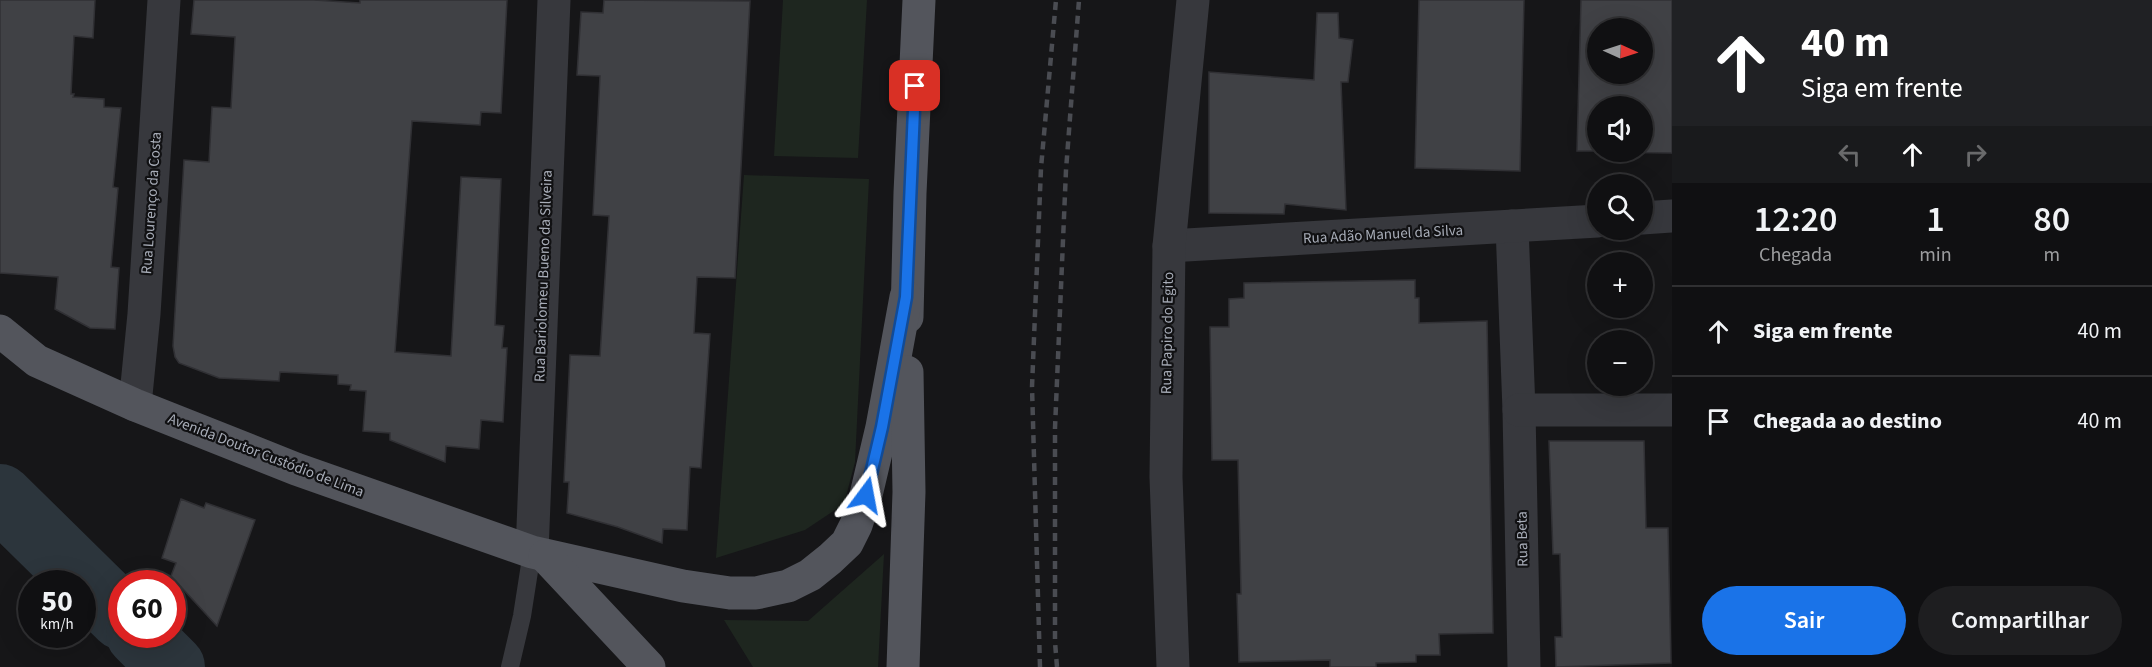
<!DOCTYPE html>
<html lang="pt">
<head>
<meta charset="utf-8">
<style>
	:root { --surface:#101012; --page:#1e1e20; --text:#f1f3f6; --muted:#9c9d9f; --line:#303032; --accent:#1a73e8 }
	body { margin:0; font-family:"Source Sans 3",sans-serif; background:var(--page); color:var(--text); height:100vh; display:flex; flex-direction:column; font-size:22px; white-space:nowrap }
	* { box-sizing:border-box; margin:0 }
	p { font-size:20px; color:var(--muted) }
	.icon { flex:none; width:33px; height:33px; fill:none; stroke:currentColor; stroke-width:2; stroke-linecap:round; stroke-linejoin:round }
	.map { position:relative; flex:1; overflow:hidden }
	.sheet { display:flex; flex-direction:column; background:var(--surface); width:480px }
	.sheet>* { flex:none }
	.hud { background:#202124; color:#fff; overflow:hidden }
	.needle { width:39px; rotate:93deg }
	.controls { position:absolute; left:1587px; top:18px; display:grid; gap:12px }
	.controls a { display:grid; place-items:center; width:66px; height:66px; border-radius:50%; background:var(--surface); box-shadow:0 6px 24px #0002,0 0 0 2px var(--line); font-size:30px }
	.speed { position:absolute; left:18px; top:570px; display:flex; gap:12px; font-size:30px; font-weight:700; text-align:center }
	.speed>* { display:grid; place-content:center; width:78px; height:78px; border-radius:50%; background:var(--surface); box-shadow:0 6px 24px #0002,0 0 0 2px var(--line); line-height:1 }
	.speed small { font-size:15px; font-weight:400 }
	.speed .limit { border:9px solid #d22; background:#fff; color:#111 }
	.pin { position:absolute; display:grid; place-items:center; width:51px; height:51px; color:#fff; margin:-26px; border-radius:12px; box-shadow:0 3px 9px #0006 }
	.me { position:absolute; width:66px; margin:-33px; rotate:13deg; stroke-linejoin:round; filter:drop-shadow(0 0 4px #0008) }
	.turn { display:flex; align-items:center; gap:21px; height:126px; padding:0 30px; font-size:27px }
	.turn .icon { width:78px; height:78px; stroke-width:2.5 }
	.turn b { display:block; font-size:42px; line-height:51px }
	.lanes { display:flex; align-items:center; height:57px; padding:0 30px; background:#0003; justify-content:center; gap:30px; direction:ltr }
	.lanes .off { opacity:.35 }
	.eta { display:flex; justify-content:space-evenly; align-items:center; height:102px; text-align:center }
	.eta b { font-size:36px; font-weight:600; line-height:42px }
	.action { display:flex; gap:12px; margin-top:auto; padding:12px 30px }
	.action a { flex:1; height:69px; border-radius:36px; background:var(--accent); color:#fff; font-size:24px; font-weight:600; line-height:69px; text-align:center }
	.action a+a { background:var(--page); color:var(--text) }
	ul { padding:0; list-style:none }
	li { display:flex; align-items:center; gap:18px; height:90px; padding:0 30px; border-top:2px solid var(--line) }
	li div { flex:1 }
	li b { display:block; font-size:22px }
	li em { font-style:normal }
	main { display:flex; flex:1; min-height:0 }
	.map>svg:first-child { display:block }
	.green { fill:#1e261f }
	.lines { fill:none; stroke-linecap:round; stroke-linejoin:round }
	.river { stroke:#2c353c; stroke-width:66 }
	.building { fill:#404145; stroke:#303034; stroke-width:1.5; fill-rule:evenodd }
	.lane { stroke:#37383d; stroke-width:18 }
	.street { stroke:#37383d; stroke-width:33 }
	.primary { stroke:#53555c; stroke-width:33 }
	.rail { stroke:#4a4c52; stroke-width:4.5; stroke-dasharray:8 6; stroke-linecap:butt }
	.route-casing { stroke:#114b97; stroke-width:15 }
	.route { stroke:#1a73e8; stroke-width:10 }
	.labels { text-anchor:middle; stroke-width:4.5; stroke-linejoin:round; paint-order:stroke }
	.street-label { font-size:15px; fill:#a8adb8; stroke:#111113 }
</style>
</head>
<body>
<main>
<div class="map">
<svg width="1672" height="667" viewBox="0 0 1672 667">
	<rect width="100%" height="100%" fill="#161618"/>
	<g class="green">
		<polygon points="783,0 867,0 858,158 774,156"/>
		<polygon points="744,175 869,179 855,462 844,504 805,530 716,558"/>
		<polygon points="884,554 878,667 753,667 724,620 808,621"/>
	</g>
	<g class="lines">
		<g class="river">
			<polyline points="0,497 122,617"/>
			<polyline points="139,634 172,667"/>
		</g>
	</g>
	<g class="building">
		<polygon points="0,0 95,0 93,38 74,36 71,94 74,94 73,97 104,99 104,107 121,108 113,187 118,188 111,267 119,268 115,329 90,328 55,309 58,277 0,273"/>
		<polygon points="194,0 314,0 360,3 360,0 507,0 501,113 481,112 480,125 412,121 395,352 451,356 461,177 501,179 495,325 504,326 502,348 507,348 503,422 481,420 479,449 446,446 445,462 390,440 390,433 363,431 366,391 350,390 351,385 338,384 338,375 280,372 279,381 219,378 179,363 175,357 173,346 184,160 209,162 212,107 231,108 235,37 191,34"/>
		<polygon points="604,0 750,1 735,278 697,277 694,333 710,334 701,468 690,467 687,530 663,529 662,543 618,527 567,513 569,482 564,482 570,355 600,356 609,216 593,215 600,76 577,75 581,12 603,13"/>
		<polygon points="1419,0 1524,0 1520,171 1415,168"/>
		<path d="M1581 0H1672V153L1600 152H1642V106H1598V151H1577ZM1598 28H1642V74H1598Z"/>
		<polygon points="1317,13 1338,13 1339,38 1353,40 1348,82 1341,82 1346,210 1285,204 1284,214 1209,213 1209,72 1314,80"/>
		<polygon points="1415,280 1415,298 1419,298 1419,323 1487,321 1493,633 1439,634 1440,655 1416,655 1416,662 1376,663 1376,667 1330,667 1330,660 1239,662 1237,594 1241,594 1238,460 1212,460 1210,327 1229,327 1229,299 1244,298 1244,283"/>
		<polygon points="1549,441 1644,441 1646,528 1668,528 1671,663 1556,667 1555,637 1562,637 1560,554 1553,554"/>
		<polygon points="181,499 204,508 206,503 255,520 217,626 171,576 176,563 162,558"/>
	</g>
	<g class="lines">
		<polyline class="lane" points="510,667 522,616 532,552"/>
		<g class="street">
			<polyline points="1642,218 1672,216"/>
			<polyline points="1512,226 1519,410 1524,667"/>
			<polyline points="1169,246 1598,221"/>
			<polyline points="135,405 144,314 164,0"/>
			<polyline points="1519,410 1672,410"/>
			<polyline points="532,552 554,0"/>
			<polyline points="1173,667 1166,477 1169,246 1193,0"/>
		</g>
		<g class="primary">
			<polyline points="907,317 910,193 919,0"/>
			<polyline points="0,331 37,361 135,405 296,469 532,552 683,586 730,593 756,593 788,586 810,575 830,559 847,543 856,525 866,495 882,427 906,297"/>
			<polyline points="545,556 649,667"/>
			<polyline points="903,667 909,492 907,372"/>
		</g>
		<g class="rail">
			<polyline points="1040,667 1032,387 1041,168 1056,0"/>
			<polyline points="1057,667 1055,642 1055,428 1066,170 1079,0"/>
		</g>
	</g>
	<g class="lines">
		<g class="route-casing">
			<polyline id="route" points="866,495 882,427 906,297 915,86"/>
		</g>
		<use href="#route" class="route"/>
	</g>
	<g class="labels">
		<g class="street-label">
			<text transform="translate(151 203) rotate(-86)" y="5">Rua Lourenço da Costa</text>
			<text transform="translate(1383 234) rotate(-3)" y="5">Rua Adão Manuel da Silva</text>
			<text transform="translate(543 276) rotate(-88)" y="5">Rua Bariolomeu Bueno da Silveira</text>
			<text transform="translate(1167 333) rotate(-89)" y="5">Rua Papiro do Egito</text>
			<text transform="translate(266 455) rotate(21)" y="5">Avenida Doutor Custódio de Lima</text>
			<text transform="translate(1522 539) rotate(-91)" y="5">Rua Beta</text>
		</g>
	</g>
</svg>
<div class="controls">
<a><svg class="needle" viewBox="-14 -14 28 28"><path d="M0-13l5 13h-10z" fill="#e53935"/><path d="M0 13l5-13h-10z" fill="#9c9d9f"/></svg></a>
<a><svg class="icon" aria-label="sound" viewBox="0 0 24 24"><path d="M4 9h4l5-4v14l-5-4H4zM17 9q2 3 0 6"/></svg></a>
<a><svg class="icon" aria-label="search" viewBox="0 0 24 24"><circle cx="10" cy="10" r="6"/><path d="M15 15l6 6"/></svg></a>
<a>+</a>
<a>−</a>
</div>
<div class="speed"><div>50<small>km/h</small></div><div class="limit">60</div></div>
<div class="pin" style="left:915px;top:86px;background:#d93025"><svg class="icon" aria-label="arrive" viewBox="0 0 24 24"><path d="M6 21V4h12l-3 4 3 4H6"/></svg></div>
<svg class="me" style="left:866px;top:495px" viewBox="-20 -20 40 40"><path d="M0-17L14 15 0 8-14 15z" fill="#1a73e8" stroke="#fff" stroke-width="4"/></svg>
</div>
<section class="sheet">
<div class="hud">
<div class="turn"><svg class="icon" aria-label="ahead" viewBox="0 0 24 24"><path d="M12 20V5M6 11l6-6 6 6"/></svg><div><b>40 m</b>Siga em frente</div></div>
<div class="lanes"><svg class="icon off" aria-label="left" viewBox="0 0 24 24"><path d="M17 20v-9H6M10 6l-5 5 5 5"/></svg><svg class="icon" aria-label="ahead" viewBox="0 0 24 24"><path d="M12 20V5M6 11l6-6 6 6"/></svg><svg class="icon off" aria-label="right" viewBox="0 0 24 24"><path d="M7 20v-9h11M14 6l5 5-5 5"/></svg></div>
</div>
<div class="eta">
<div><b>12:20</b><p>Chegada</p></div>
<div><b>1</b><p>min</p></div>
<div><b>80</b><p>m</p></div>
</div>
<ul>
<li><svg class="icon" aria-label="ahead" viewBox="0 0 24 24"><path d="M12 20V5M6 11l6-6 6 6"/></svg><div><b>Siga em frente</b></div><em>40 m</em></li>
<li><svg class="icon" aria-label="arrive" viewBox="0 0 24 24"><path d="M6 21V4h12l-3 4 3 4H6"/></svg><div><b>Chegada ao destino</b></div><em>40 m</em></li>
</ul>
<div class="action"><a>Sair</a><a>Compartilhar</a></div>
</section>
</main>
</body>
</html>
